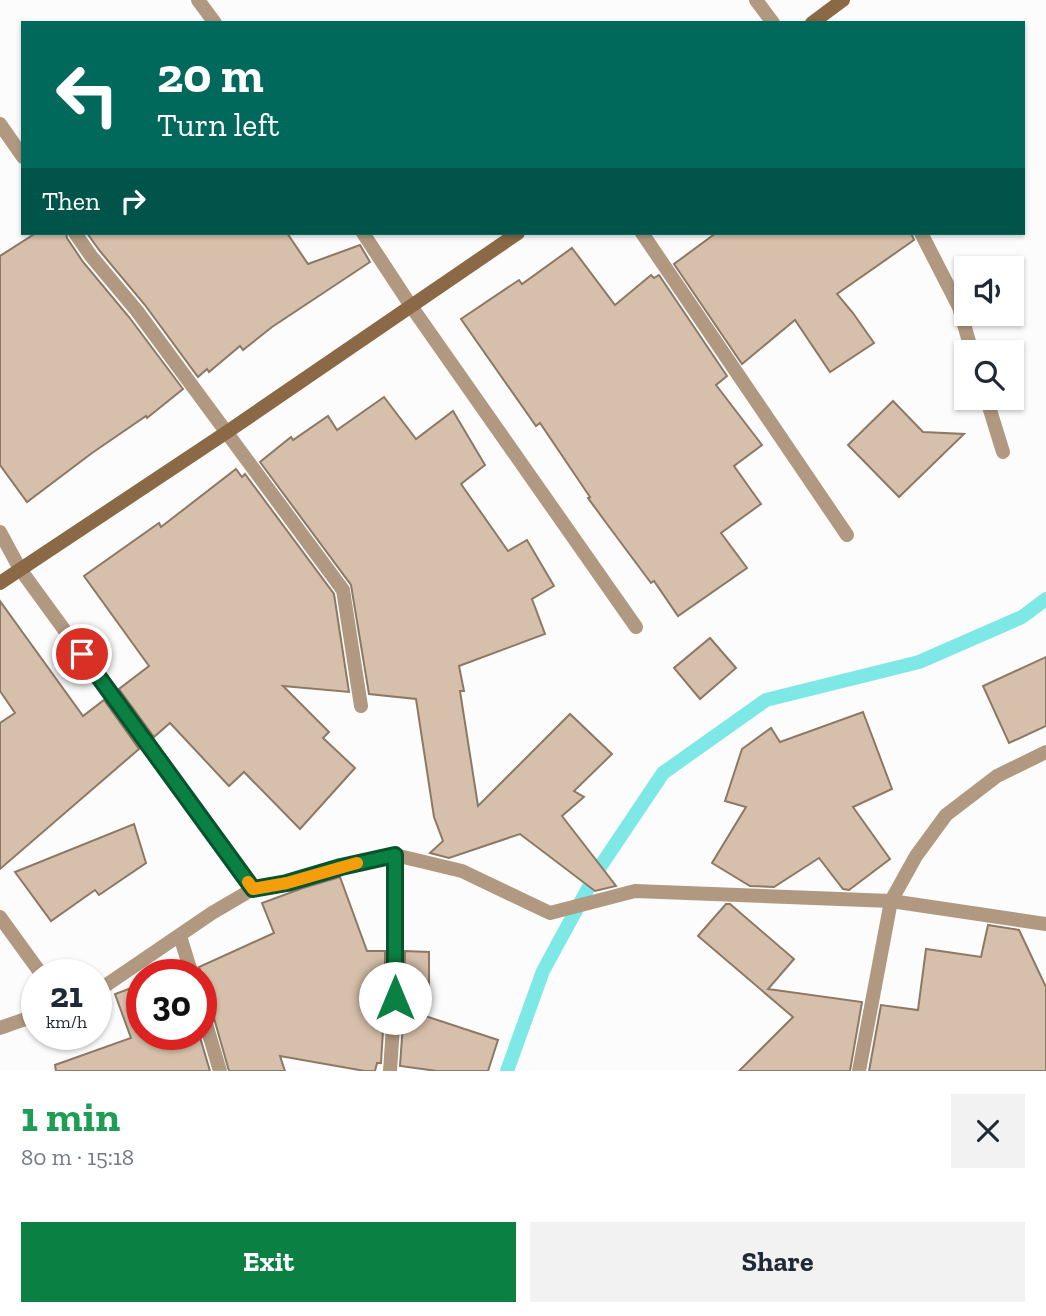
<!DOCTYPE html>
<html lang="en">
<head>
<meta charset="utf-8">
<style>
	:root { --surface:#fff; --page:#f2f2f3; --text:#1f2937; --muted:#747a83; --accent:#0b8043 }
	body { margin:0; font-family:"Zilla Slab",serif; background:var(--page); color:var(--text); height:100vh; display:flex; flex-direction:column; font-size:26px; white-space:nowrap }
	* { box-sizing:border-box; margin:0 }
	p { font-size:23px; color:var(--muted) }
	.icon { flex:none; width:38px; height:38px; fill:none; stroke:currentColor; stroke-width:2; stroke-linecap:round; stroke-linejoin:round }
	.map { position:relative; height:1071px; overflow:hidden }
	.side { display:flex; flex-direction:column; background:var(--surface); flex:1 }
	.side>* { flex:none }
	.hud { position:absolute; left:21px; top:21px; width:1004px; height:214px; border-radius:0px; box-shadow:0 2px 5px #0004; background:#00695c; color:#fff; overflow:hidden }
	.controls { position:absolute; left:954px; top:256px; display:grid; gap:14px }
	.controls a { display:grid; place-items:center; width:70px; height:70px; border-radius:0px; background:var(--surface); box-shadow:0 2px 5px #0004; font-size:35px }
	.speed { position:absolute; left:21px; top:959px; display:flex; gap:14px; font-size:35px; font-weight:700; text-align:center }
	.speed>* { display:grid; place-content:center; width:91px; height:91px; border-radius:50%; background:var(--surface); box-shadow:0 2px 5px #0004; line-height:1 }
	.speed small { font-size:18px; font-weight:400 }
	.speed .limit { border:10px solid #d22; background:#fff; color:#111 }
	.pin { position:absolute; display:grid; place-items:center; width:60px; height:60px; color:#fff; margin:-30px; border:4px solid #fff; border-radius:50%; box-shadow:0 2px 7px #0007 }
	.me { position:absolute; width:77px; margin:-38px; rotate:0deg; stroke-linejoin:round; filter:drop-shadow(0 0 5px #0008) }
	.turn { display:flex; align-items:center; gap:24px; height:147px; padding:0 21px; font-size:32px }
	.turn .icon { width:91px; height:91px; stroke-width:2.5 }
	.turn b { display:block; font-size:49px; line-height:60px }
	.then { display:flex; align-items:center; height:66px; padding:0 21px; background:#0003; gap:14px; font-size:26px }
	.round { display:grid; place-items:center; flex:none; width:74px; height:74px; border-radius:0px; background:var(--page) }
	.head { display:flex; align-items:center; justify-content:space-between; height:119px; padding:0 21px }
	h1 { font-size:42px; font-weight:700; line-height:52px; color:#1e9e55 }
	.button { display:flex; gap:14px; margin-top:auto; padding:14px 21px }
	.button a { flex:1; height:80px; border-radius:0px; background:var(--accent); color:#fff; font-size:28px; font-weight:700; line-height:80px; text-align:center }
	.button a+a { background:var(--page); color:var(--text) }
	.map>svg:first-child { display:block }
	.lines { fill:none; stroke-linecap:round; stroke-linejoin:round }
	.stream { stroke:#7ee8e6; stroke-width:14 }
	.building { fill:#d7c0ab; stroke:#8d7864; stroke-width:2 }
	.street { stroke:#b19981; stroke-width:14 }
	.secondary { stroke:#8c6946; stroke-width:14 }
	.route-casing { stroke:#07532c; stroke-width:18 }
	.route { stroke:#0b8043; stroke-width:12 }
	.slow { stroke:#f59e0b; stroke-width:12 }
</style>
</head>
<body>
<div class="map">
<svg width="1046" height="1071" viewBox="0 0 1046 1071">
	<rect width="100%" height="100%" fill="#fcfcfc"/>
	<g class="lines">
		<polyline class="stream" points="507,1071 543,971 598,870 663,773 766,700 919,662 1022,617 1046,599"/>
	</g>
	<g class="building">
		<polygon points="36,233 66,233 67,238 83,262 129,317 183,389 147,418 146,416 92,453 27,502 0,465 0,256"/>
		<polygon points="87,233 287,233 308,264 360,245 370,262 272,327 243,350 240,346 209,372 207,369 198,377 145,305 99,250"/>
		<polygon points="716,233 911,233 914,240 837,294 853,313 874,343 830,372 795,320 742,364 674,264"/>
		<polygon points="572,248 615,305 651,275 654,278 659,275 727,376 716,385 762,445 734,466 761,504 721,533 747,568 678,616 654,581 651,583 607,524 588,498 590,497 540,423 536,426 461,319 519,280 522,284"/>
		<polygon points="384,397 416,439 453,411 485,465 461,484 508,551 527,540 554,586 532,599 545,634 459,666 464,691 460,691 478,806 570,714 612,754 574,791 584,797 562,816 616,886 595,891 520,834 449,858 430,853 443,841 434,817 416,699 369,694 351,585 260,462 291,437 293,440 328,416 337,430"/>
		<polygon points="893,401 923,432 964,434 899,497 848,445"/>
		<polygon points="236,469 242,477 245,474 334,594 349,692 283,686 329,732 323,738 355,768 300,829 244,772 229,786 170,723 154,737 119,689 149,666 84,576 159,523 161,527"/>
		<polygon points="0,601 83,716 104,700 139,749 0,869 0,723 15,713 0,691"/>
		<polygon points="710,638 736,668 700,699 674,668"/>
		<polygon points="1046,657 1046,726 1009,743 983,686"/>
		<polygon points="863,712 892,789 853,807 890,859 849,890 843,889 819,858 774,887 750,886 712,863 746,807 725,801 742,749 771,728 780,742"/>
		<polygon points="134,824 146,863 99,895 95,890 51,921 15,872"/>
		<polygon points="340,877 367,951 385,951 385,997 381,1063 377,1063 375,1071 365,1071 280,1056 285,1071 229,1071 210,1004 207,1000 201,998 201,973 199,967 274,933 262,903 303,888"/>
		<polygon points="726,904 730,904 794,959 768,989 862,1002 850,1071 739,1071 793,1017 698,936"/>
		<polygon points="988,925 1019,930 1046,987 1046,1071 869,1071 881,1005 918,1010 926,949 981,957"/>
		<polygon points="405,951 429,952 429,995 404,1003"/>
		<polygon points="142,984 142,1034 199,1034 210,1071 56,1071 55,1065 131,1038 115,994"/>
		<polygon points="404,1009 498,1040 488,1071 437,1071 400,1066"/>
	</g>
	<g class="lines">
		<g class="street">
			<polyline points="198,0 215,23"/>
			<polyline points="756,0 773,23"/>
			<polyline points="0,124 23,157"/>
			<polyline points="75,233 91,256 137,311 343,590 361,706"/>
			<polyline points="363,233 411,306 636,627"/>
			<polyline points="642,233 847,535"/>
			<polyline points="921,233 959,307 972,352"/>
			<polyline points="986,397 1003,452"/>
			<polyline points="0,532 20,569 253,889 287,883 341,867 395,855 462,871 550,913 635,891 891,901 1046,924"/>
			<polyline points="0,917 42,975"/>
			<polyline points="180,936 192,975"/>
			<polyline points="96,992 212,913 253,889"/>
			<polyline points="201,1007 220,1071"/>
			<polyline points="0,1028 37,1015"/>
			<polyline points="390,1071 395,997 395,855"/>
			<polyline points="859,1071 891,901 916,856 946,815 997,776 1046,752"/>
		</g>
		<g class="secondary">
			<polyline points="812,23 843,0"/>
			<polyline points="0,583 227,432 518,233"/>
		</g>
	</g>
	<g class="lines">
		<g class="route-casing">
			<polyline id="route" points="82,654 253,889 287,883 341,867 395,855 395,998"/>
		</g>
		<use href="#route" class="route"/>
		<polyline class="slow" points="248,882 253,889 287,883 357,863"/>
	</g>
</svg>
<div class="controls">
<a><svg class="icon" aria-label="sound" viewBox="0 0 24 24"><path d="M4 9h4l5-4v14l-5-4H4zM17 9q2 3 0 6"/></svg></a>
<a><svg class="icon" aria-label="search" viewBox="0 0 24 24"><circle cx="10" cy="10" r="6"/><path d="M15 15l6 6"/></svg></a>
</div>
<div class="speed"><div>21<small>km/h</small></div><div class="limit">30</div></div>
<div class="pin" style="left:82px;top:654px;background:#d93025"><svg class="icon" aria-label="arrive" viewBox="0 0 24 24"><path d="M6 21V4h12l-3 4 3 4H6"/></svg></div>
<svg class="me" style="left:395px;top:998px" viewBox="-20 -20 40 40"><circle r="19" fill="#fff"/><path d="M0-13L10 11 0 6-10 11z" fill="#0b8043"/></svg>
<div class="hud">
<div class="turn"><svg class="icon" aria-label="left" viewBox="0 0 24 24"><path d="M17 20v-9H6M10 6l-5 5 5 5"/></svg><div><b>20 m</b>Turn left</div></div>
<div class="then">Then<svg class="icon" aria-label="right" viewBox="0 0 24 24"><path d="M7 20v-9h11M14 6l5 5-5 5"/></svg></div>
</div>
</div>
<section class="side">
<div class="head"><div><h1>1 min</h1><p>80 m · 15:18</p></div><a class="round"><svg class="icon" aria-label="close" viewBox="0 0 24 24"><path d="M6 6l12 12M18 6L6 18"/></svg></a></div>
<div class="button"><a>Exit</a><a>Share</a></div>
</section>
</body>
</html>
